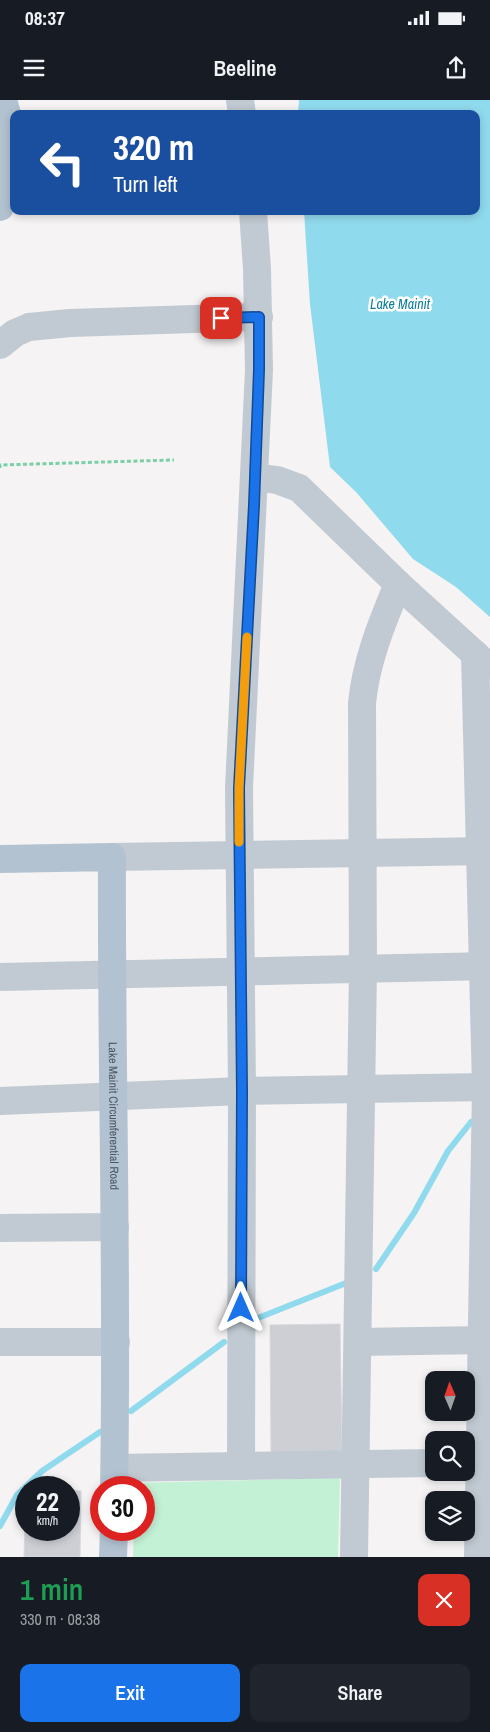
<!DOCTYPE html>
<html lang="en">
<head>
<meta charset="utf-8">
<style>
	:root { --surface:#171b24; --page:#20242c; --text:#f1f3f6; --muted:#9ea1a6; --accent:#1a73e8 }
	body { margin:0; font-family:"Archivo Narrow",sans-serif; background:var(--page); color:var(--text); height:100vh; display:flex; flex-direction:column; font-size:19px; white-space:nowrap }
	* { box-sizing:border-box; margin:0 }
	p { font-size:16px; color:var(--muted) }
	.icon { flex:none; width:28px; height:28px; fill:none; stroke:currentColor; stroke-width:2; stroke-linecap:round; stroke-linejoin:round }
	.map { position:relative; height:1457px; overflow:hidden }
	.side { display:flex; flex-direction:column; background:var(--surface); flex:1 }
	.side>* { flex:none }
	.banner { position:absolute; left:10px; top:10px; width:470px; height:105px; border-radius:10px; box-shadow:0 2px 8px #0003; background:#1a4fa0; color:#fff; overflow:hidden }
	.needle { width:32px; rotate:358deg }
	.fabs { position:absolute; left:425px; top:1271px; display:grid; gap:10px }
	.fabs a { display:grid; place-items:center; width:50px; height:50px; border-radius:10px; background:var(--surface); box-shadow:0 2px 8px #0003; font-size:25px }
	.speed { position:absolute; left:15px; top:1376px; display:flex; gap:10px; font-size:25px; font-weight:700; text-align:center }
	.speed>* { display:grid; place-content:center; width:65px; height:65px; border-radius:50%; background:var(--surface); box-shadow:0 2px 8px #0003; line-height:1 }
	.speed small { font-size:12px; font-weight:400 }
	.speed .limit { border:8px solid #d22; background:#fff; color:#111 }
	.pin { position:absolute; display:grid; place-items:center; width:42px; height:42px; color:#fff; margin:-21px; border-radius:10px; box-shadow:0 2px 8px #0006 }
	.me { position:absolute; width:55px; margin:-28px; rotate:0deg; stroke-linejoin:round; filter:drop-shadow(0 0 4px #0008) }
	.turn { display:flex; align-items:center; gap:18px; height:105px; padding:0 20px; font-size:22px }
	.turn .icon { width:65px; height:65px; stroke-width:2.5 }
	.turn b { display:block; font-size:35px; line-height:42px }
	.round { display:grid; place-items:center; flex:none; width:52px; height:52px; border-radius:10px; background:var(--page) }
	.summary { display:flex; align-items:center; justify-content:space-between; height:85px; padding:0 20px }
	h1 { font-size:30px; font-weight:600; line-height:38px; color:#1e9e55 }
	.primary-button { display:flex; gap:10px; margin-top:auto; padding:10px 20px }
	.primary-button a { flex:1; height:58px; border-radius:10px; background:var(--accent); color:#fff; font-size:20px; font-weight:600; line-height:58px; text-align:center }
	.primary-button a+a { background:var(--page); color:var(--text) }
	.status { display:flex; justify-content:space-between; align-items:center; height:35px; padding:0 25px; background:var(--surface); direction:ltr }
	.status svg { height:14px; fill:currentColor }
	header { display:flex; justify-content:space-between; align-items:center; height:65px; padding:0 20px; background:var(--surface); font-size:22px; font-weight:600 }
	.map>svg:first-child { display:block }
	.green { fill:#c3f1d5 }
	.water { fill:#90daee }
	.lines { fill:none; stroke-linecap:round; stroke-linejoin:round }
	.stream { stroke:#90daee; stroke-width:6 }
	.building { fill:#cdcfd5; stroke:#d7d9de }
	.path { stroke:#7ad0a6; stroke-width:3; stroke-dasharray:4 2.5; stroke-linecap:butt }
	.minor { stroke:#c1cad2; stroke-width:28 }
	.major { stroke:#b3c2d1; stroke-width:28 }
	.route-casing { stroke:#114b97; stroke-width:12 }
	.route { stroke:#1a73e8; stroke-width:9 }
	.slow { stroke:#f59e0b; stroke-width:9 }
	.labels { text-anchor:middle; stroke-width:5; stroke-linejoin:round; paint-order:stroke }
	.street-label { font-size:12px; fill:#4a5661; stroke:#fff }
	.water-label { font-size:14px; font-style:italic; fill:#0c7c9b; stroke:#fff }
</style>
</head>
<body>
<div class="status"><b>08:37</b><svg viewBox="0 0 49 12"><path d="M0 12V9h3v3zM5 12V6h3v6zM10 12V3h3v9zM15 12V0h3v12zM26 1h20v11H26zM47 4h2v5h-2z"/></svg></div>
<header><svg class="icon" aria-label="menu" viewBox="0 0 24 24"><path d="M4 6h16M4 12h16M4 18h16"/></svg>Beeline<svg class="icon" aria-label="share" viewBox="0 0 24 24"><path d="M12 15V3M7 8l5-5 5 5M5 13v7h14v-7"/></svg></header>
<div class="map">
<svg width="490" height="1457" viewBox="0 0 490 1457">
	<rect width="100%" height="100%" fill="#f5f3f3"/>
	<polygon class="green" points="340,1378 338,1457 133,1457 134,1430 144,1430 144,1388 134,1387 134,1383"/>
	<polygon class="water" points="299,0 490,0 490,517 456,487 413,459 356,392 330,367 310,204 304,111 476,111 476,14 298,14"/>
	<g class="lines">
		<g class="stream">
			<polyline points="376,1169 414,1113 448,1051 471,1022"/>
			<polyline points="258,1218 346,1183"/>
			<polyline points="131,1311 224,1242"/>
			<polyline points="0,1426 17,1395 42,1371 100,1332"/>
		</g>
	</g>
	<g class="building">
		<polygon points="340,1224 342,1352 271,1353 270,1225"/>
		<polygon points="26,1390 26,1430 69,1430 69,1390 81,1391 80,1457 24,1457"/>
	</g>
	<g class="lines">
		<polyline class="path" points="0,368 0,365 174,360"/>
		<g class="minor">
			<polyline points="240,0 242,14"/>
			<polyline points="0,245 15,233 29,227 70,223 259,217"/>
			<polyline points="255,377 277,380 299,388 398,484 488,566"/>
			<polyline points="475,554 486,987 478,1457"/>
			<polyline points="112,757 490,751"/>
			<polyline points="0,877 490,866"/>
			<polyline points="0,1001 242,991 486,987"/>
			<polyline points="0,1128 115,1127"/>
			<polyline points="0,1242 116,1242"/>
			<polyline points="358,1242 483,1240"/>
			<polyline points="241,1366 242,991 239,688 259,270 257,169 253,111"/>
			<polyline points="115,1368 434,1363"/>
			<path d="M354 1457 363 869 362 603C366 561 382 523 398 484"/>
		</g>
		<g class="major">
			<polyline points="0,107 5,90 13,35 3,0"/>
			<path id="s1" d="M0 759 112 757C111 967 118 1177 114 1388"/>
			<polyline points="113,1457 114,1430"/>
		</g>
	</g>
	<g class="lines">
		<g class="route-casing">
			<polyline id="route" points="221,218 259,217 259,270 254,405 239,688 242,991 241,1208"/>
		</g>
		<use href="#route" class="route"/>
		<polyline class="slow" points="239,742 239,688 247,537"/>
	</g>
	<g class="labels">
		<g class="street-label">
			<text dy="4" stroke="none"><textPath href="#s1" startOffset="371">Lake Mainit Circumferential Road</textPath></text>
		</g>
		<g class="water-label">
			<text x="400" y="209">Lake Mainit</text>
		</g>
	</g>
</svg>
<div class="fabs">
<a><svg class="needle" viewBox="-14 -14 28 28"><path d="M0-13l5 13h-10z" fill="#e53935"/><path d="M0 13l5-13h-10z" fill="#9ea1a6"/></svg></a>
<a><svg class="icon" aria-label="search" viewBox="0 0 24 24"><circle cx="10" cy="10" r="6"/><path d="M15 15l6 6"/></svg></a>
<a><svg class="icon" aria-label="layers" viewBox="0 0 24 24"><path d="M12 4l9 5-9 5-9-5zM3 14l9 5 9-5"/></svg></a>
</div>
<div class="speed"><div>22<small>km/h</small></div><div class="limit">30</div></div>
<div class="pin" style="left:221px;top:218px;background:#d93025"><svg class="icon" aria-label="arrive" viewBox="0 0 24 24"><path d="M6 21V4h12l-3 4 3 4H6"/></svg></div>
<svg class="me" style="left:241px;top:1208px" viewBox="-20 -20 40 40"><path d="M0-17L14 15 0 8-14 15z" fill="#1a73e8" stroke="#fff" stroke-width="4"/></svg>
<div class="banner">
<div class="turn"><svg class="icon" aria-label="left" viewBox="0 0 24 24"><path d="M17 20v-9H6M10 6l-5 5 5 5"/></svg><div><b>320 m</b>Turn left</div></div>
</div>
</div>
<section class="side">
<div class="summary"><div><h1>1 min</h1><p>330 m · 08:38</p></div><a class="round" style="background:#d93025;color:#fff"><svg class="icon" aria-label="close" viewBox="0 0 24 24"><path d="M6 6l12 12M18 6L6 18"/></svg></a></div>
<div class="primary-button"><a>Exit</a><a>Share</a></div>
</section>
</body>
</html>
